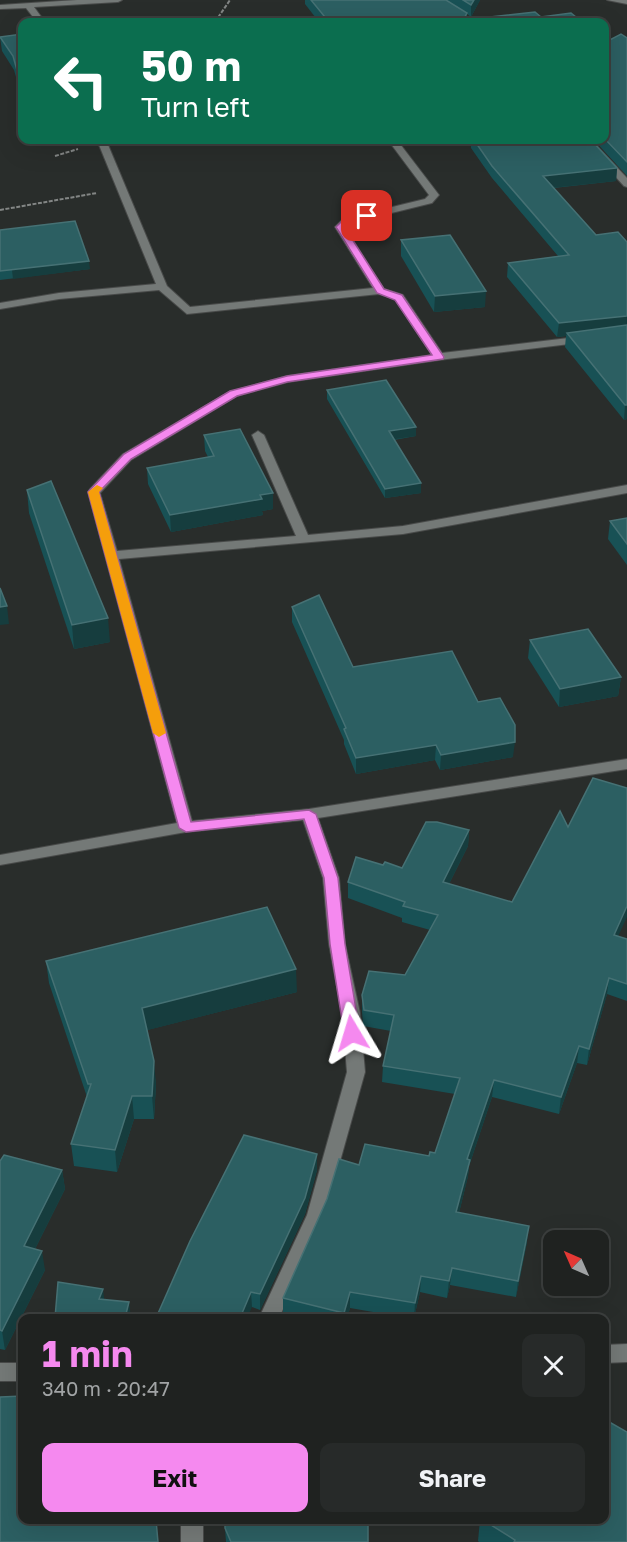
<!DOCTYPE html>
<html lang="en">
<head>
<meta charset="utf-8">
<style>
	:root { --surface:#1f2220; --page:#272a29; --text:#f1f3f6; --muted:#a1a4a5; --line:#3c3f3e; --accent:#f589ef }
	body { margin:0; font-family:"Golos Text",sans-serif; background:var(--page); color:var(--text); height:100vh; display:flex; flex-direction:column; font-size:22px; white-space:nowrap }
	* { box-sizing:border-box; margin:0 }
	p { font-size:20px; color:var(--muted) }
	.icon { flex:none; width:33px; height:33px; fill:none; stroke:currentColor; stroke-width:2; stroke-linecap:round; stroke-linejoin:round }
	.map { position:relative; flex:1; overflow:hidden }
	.panel { position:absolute; left:18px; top:1314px; width:591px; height:210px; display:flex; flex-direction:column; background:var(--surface); border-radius:12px; box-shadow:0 6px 24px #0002,0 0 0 2px var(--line) }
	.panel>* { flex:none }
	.top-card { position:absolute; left:18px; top:18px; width:591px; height:126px; border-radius:12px; box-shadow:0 6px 24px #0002,0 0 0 2px var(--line); background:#0b6e4f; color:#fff; overflow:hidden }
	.needle { width:39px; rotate:315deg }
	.controls { position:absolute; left:543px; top:1230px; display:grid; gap:12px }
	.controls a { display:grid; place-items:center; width:66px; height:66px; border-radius:12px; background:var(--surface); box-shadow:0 6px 24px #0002,0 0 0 2px var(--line); font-size:30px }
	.pin { position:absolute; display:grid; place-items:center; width:51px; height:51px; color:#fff; margin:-26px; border-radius:12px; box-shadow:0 3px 9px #0006 }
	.me { position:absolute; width:66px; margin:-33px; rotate:353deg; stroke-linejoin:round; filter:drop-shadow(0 0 4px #0008) }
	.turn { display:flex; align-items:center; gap:21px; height:126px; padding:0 24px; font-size:27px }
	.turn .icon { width:78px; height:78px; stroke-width:2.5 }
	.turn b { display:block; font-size:42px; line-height:51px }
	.round { display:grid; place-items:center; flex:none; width:63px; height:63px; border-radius:12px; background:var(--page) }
	.headline { display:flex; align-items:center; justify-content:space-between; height:102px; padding:0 24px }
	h1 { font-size:36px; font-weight:700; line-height:45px; color:var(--accent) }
	.cta { display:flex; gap:12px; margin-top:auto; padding:12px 24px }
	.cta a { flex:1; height:69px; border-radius:12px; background:var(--accent); color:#111; font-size:24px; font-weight:700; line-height:69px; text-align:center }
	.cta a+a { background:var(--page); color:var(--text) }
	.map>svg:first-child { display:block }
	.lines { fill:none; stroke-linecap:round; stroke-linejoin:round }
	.minor-casing { stroke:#484a49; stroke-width:2 }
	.path { stroke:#838685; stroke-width:2; stroke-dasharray:4 1.5; stroke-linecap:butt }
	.minor { fill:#747977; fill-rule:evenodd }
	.wall { fill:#185155 }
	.shaded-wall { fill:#163d3e }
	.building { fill:#2c5f62; stroke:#467174; stroke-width:1.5 }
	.route { fill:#f589ef; stroke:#9f599b; stroke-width:1.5 }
	.slow { fill:#f59e0b }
</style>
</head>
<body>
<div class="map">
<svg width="627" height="1542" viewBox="0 0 627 1542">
	<rect width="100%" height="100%" fill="#292d2b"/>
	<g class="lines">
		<g class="minor-casing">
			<g id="minor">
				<polygon points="77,0 122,0 118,2 34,7 45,22 37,22 26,8 0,9 0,5"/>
				<polygon points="607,0 627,0 627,4"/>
				<polygon points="97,140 106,140 167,286 190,307 373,288 335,227 343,219 425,199 429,195 388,140 397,140 439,195 432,203 351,223 345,228 384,289 403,295 442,353 627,331 627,337 439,360 288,382 237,396 131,460 100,493 117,551 296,536 252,435 258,431 264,435 308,535 403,526 627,485 627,493 403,534 119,559 192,821 309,809 627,759 627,769 318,818 339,878 345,944 360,1013 365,1072 325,1215 279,1318 259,1318 307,1215 347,1072 342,1013 329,944 323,878 303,820 186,832 0,865 0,855 177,823 88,492 90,489 123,454 229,392 287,376 432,355 395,299 379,294 187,314 159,290 59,299 0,309 0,303 59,293 156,284"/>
				<polygon points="582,140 591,140 627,178 627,187 624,186"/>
				<polygon points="627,1344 627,1362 604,1363 604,1345"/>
				<rect x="0" y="1363" width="22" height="18"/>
				<rect x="181" y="1520" width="22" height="22"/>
			</g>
		</g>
		<g class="path">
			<polyline points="215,22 230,0"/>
			<polyline points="193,140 205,144 245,140"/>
			<polyline points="55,156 78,149"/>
			<polyline points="0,210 97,193"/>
		</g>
		<use href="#minor" class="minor"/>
	</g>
	<g class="wall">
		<polygon points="305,0 480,0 471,17 467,14 467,20 541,17 582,22 319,22 305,4"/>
		<polygon points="22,34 22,98 14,70 2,51 0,37"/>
		<polygon points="627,38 627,176 594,140 604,140 604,41 606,42"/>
		<polygon points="467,140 591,140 617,168 616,181 554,188 596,235 627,242 627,419 624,420 565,347 566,336 557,337 507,277 508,263 558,256 492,178 471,148 471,144"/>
		<polygon points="0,230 90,269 0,280"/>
		<polygon points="401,240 485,307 434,312 401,256"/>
		<polygon points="327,390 416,427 416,436 394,440 421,483 421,493 385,498 327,399"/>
		<polygon points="204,435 273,509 262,511 263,515 171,532 148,484 147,468 208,457 205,451"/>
		<polygon points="27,490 110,642 74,649 29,513"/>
		<polygon points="627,518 627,565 608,539 610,521"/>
		<polygon points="292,607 353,667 478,702 513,757 440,770 435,760 356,774 344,744 344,740 292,622"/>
		<polygon points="530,640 621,677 618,696 559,707 528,658"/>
		<polygon points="469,830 468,846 449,884 627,939 627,1001 607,994 587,1065 577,1063 559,1114 492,1097 469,1166 468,1176 459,1213 527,1242 516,1297 450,1285 447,1298 420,1292 414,1318 408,1318 350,1308 347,1318 299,1318 283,1315 283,1298 359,1165 429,1156 435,1153 455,1094 382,1082 383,1066 391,1031 363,1026 362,1011 362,995 405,975 430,930 402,922 402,918 348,898 348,882 383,865 402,868"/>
		<polygon points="46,961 297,992 147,1030 156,1084 154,1119 134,1119 117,1172 74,1166 71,1144 87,1097 49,983"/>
		<polygon points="0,1161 62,1170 65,1189 35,1249 45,1270 5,1350 0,1349"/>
		<polygon points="317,1170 305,1214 260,1310 252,1307 156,1318"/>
		<polygon points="480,1520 604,1520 627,1542 479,1542 478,1541"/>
		<polygon points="225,1528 368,1542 226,1542"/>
	</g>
	<g class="shaded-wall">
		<polygon points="474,0 480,0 471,17 471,5"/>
		<polygon points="617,168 616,181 542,189 543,176"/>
		<polygon points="89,261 90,269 13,279 12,270"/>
		<polygon points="486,291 485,307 434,312 435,296"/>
		<polygon points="627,316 627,329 567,333 566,336 557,337 559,323"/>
		<polygon points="625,405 627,405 627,419 624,420"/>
		<polygon points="416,427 416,436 389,440 389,431"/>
		<polygon points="421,483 421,493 385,498 385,489"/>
		<polygon points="273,493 273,509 262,511 263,515 171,532 170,515 260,495"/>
		<polygon points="7,606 9,624 0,625 0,607"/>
		<polygon points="108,618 110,642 74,649 72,625"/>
		<polygon points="621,677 618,696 559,707 560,689"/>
		<polygon points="515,742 513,757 440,770 441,755"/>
		<polygon points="436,745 435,760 356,774 356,758"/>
		<polygon points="469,830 468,846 442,898 443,882"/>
		<polygon points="627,906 627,917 611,952 614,935"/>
		<polygon points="296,969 297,992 144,1031 142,1008"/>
		<polygon points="609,978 607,994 587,1065 589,1049"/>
		<polygon points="579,1046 577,1063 559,1114 561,1097"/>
		<polygon points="154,1061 156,1084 154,1119 152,1096"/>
		<polygon points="494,1080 492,1097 469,1166 468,1176 455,1229 456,1212 467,1159"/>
		<polygon points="132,1096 134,1119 117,1172 115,1150"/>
		<polygon points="317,1154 317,1170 305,1214 260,1310 260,1294"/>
		<polygon points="62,1170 65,1189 27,1265 24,1246"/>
		<polygon points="529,1226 527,1242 516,1297 518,1281"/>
		<polygon points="42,1251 45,1270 5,1350 2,1331"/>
		<polygon points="452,1268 450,1285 447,1298 449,1281"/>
		<polygon points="421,1276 420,1292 414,1318 415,1303"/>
		<polygon points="103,1289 105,1306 99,1299"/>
		<polygon points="251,1292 252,1307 247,1318 240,1318"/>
		<polygon points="350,1292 350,1308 347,1318 343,1318 344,1313"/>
		<polygon points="129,1302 131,1318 125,1318"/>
	</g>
	<g class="building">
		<polygon points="311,0 446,0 467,13 463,20 535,12 541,17 571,13 582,22 329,22"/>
		<polygon points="463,0 474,0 471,5"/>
		<polygon points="22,34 22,88 13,56 0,37"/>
		<polygon points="621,34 627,38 627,162 604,138 604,41 606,42"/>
		<polygon points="474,140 591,140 617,168 543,176 596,235 618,232 627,242 627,316 559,323 508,263 569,255 492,166"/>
		<polygon points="75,221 89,261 0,271 0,230"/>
		<polygon points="450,235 486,291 435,296 401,240"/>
		<polygon points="627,325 627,405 625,405 567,333"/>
		<polygon points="386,380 416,427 389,431 421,483 385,489 327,390"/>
		<polygon points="240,429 273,493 260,495 262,499 170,515 147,468 214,456 204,435"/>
		<polygon points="51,481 108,618 72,625 27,490"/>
		<polygon points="627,518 627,544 610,521"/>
		<polygon points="0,588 7,606 0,607"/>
		<polygon points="319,595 353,667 452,651 478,702 500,698 515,725 515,742 441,755 436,745 356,758 344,729 346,728 292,607"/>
		<polygon points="588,629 621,677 560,689 530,640"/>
		<polygon points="593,778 627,788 627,906 614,935 627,939 627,984 609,978 589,1049 579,1046 561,1097 494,1080 467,1159 470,1160 456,1212 529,1226 518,1281 452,1268 449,1281 421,1276 415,1303 350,1292 344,1313 283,1298 327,1199 339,1159 359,1165 365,1144 429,1156 430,1152 435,1153 460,1078 383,1066 394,1015 364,1010 362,995 369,971 405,975 438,915 403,906 405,902 348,882 356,857 383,865 385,862 402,868 426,822 437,822 469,830 443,882 512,902 560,811 568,827"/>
		<polygon points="267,907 296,969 142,1008 154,1061 152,1096 132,1096 115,1150 71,1144 91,1084 88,1084 46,961"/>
		<polygon points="244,1135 317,1154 305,1198 260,1294 251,1292 240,1318 156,1318 190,1241"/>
		<polygon points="4,1155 62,1170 24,1246 42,1251 2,1331 0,1330 0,1161"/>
		<polygon points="58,1282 103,1289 99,1299 129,1302 125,1318 55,1318"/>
		<polygon points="22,1396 22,1520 156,1520 158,1542 0,1542 0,1397"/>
		<polygon points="604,1419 627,1432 627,1542 514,1542 515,1540 483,1520 604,1520"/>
		<polygon points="225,1520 368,1520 368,1542 231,1542 225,1528"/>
	</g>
	<polygon class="route" points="367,213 371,214 371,218 350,223 345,228 384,289 402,295 444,357 443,359 287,382 237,396 131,459 99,492 191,822 309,810 316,814 338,878 345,944 360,1033 358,1037 347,1037 344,1033 330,944 324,878 304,819 186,832 179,828 88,492 124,454 230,391 287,376 432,355 395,300 377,293 336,227 344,219"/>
	<polygon class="slow" points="97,485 103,488 99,492 166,733 159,737 153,733 88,492"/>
</svg>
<div class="controls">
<a><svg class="needle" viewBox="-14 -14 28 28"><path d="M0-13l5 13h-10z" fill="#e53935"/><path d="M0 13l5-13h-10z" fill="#a1a4a5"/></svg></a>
</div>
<div class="pin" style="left:367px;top:216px;background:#d93025"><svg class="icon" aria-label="arrive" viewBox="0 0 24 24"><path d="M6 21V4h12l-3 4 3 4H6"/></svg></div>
<svg class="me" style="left:352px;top:1033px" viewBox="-20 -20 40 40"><path d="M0-17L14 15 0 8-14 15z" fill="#f589ef" stroke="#fff" stroke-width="4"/></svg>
<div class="top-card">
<div class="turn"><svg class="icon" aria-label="left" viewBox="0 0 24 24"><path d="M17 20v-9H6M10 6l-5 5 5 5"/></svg><div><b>50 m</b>Turn left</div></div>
</div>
<section class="panel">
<div class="headline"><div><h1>1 min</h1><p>340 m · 20:47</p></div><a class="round"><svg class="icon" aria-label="close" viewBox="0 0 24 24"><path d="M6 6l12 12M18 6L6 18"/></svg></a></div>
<div class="cta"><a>Exit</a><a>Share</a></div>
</section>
</div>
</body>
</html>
